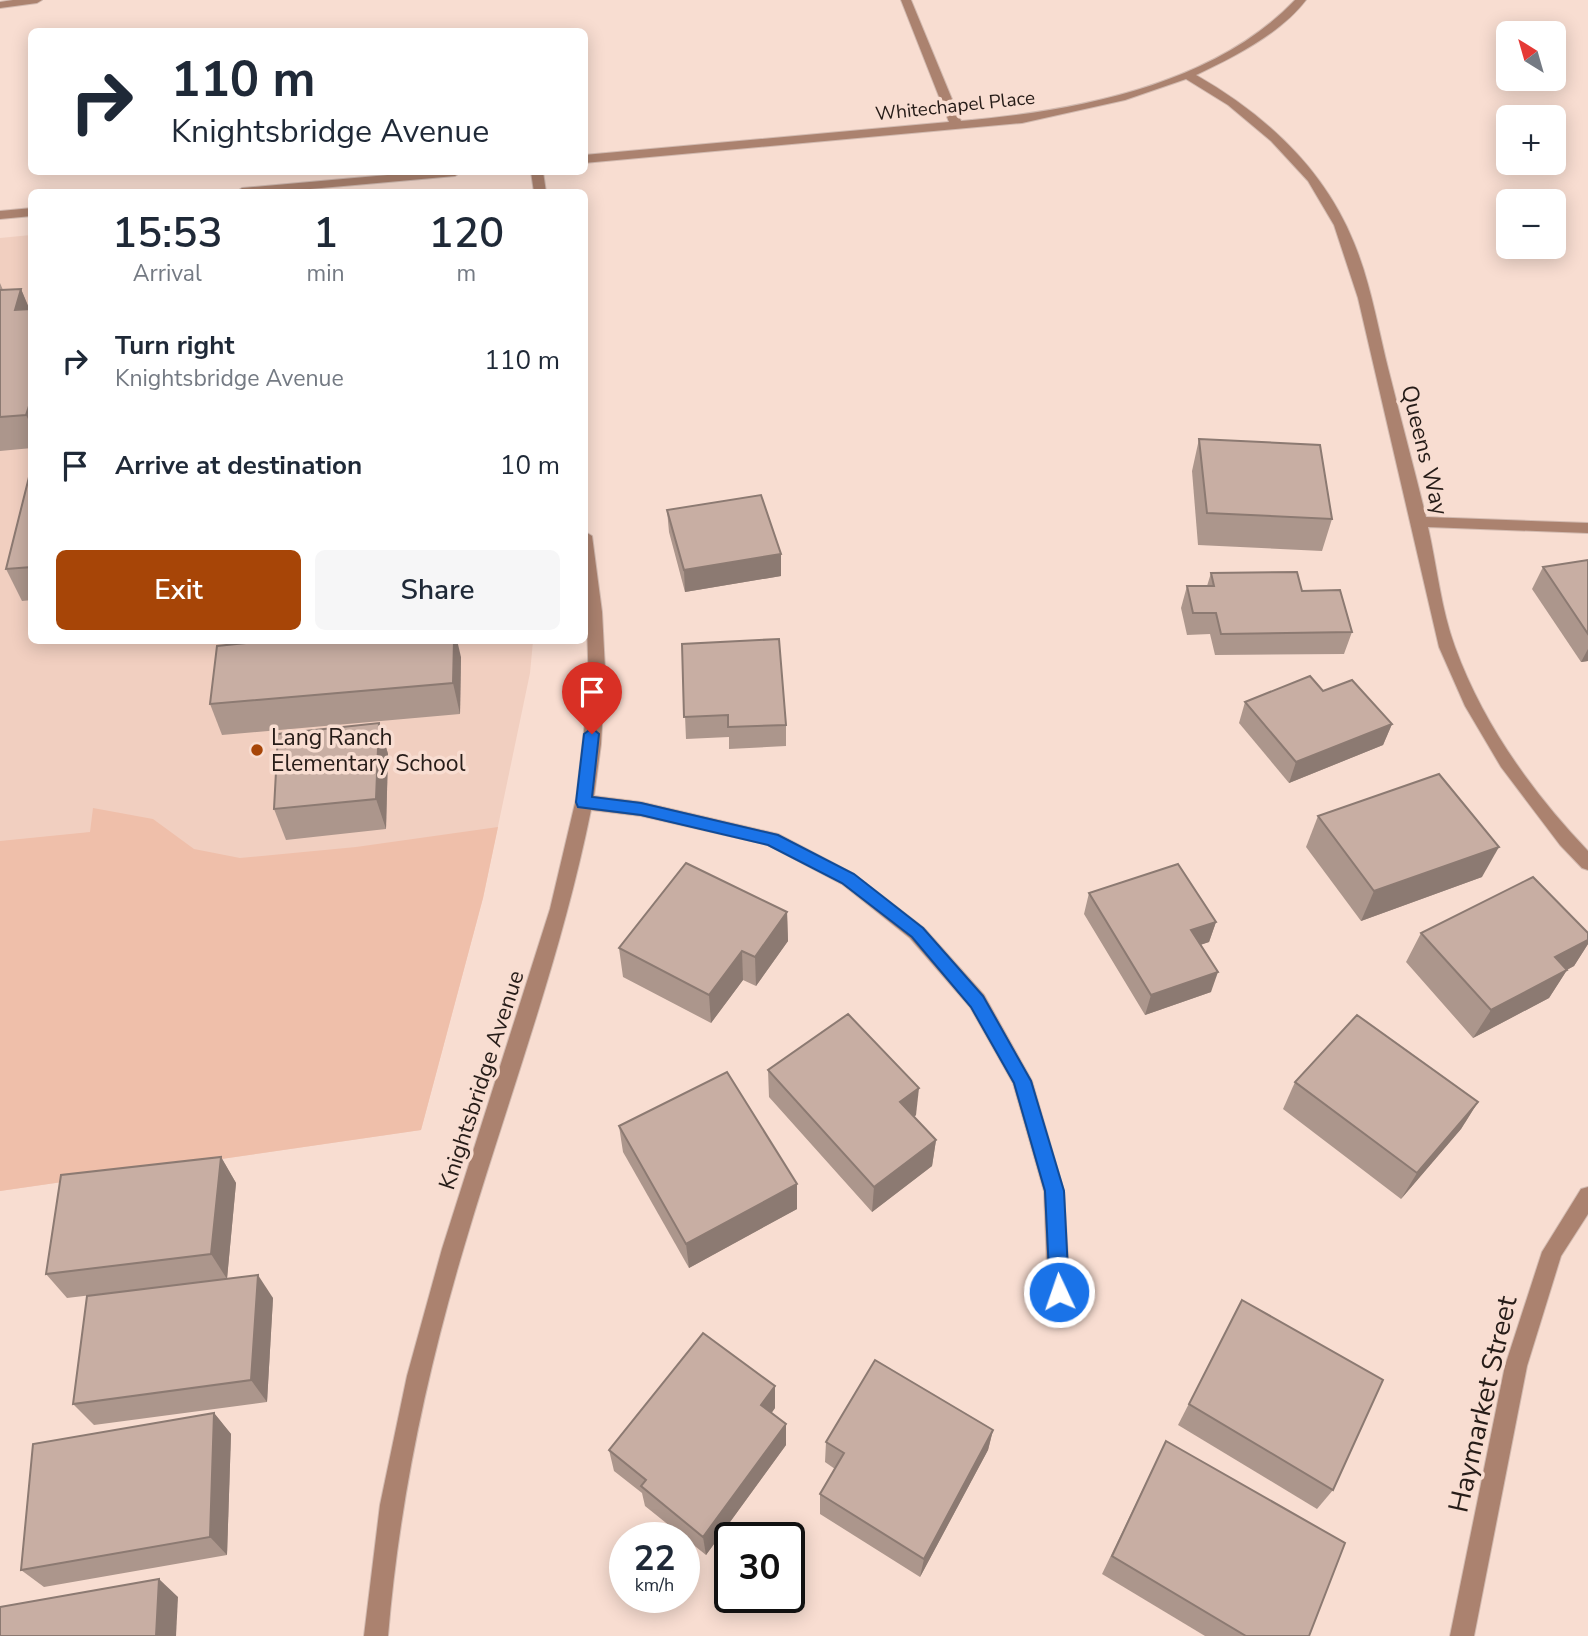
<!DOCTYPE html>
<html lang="en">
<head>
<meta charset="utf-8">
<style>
	:root { --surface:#fff; --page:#f6f6f7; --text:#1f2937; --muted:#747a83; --accent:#a74507 }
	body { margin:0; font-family:"Nunito Sans",sans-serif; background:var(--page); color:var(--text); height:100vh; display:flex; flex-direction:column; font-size:26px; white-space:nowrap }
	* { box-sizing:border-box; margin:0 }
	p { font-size:23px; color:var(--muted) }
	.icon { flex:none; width:38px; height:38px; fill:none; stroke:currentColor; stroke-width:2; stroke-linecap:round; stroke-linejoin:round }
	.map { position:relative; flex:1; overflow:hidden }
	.side { position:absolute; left:28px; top:189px; width:560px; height:455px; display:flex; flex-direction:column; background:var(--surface); border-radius:10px; box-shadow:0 4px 18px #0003 }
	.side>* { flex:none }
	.hud { position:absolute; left:28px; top:28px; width:560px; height:147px; border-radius:10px; box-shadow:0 4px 18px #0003; background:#fff; color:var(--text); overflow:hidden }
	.needle { width:46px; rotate:323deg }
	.fabs { position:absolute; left:1496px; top:21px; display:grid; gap:14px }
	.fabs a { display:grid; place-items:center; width:70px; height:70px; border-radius:10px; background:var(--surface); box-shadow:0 4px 18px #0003; font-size:35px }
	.speed { position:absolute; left:609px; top:1522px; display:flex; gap:14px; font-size:35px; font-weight:700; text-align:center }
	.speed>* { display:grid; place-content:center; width:91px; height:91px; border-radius:50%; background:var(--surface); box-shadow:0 4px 18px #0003; line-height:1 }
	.speed small { font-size:18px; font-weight:400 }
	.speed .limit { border:4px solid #111; border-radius:10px; background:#fff; color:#111 }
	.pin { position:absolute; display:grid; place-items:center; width:60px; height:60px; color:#fff; margin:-72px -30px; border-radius:50% 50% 50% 0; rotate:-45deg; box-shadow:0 0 7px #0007 }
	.pin .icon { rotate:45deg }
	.me { position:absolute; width:77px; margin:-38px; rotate:357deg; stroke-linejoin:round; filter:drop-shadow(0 0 5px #0008) }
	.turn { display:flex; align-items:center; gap:24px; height:147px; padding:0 28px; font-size:32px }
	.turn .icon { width:91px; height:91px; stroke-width:2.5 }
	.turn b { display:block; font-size:49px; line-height:60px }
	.eta { display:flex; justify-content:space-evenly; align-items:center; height:119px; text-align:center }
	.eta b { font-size:42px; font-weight:600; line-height:49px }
	.primary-button { display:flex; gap:14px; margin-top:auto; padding:14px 28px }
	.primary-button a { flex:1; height:80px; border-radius:10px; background:var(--accent); color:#fff; font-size:28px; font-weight:600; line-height:80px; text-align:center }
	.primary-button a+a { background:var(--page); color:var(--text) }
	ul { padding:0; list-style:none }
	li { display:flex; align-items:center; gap:21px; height:105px; padding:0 28px }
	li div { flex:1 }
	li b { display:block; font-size:26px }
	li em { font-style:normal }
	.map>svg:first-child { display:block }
	.built { fill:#f1cfc0 }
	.green { fill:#efbfaa }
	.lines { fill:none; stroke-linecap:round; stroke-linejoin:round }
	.minor-casing { stroke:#d2bab0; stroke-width:2 }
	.minor { fill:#ab826f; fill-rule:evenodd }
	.wall { fill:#ac968c }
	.shaded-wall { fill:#8c7a72 }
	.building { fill:#c8aea3; stroke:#8c7a72; stroke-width:2 }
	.route { fill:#1a73e8; stroke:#114b97; stroke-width:2 }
	.poi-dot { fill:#a74507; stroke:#f8ddd1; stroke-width:2.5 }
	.labels { text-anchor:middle; stroke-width:7; stroke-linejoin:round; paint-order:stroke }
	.far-street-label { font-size:19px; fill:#261c18; stroke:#f8ddd1 }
	.street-label { font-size:23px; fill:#261c18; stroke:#f8ddd1 }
	.poi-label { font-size:23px; fill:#261c18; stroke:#f8ddd1; text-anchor:start }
	.near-street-label { font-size:28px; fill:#261c18; stroke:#f8ddd1 }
</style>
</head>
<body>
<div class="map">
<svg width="1588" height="1636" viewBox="0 0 1588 1636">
	<rect width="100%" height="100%" fill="#f8ddd1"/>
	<polygon class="built" points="31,235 32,640 533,641 530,673 483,898 421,1130 0,1191 0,238"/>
	<polygon class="green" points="93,808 153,819 194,849 240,858 356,847 498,827 483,898 421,1130 0,1191 0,841 90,832"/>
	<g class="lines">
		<g class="minor-casing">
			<g id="minor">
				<polygon points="13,0 42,0 37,3 0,8 0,2"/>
				<path d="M901 0H911L961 121C1074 111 1213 86 1295 0H1306C1280 34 1234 57 1196 75 1264 114 1324 168 1354 243 1371 284 1378 329 1389 372 1401 420 1414 468 1426 517L1588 523V533L1428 527C1437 567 1441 609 1455 647 1483 724 1532 792 1588 851V870L1582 868 1560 845 1501 767 1465 706 1439 647 1358 298 1334 225 1308 181 1271 141 1228 105 1186 79 1125 100 1022 123 584 163V155L949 122Z"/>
				<polygon points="421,172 461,172 455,176 277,192 236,192 242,188"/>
				<polygon points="531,172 543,172 546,192 534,192"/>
				<polygon points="32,208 32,216 0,219 0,211"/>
				<path d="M584 531 592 536 602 612 605 669 601 744 594 796 641 802 778 834 854 874 924 928 984 995 1032 1081 1064 1191 1070 1292 1067 1299 1059 1302 1051 1299 1048 1292 1044 1191 1013 1083 970 1007 910 938 842 884 768 845 641 816 591 810C561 959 507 1101 464 1247 426 1375 399 1503 388 1636H364L380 1505 407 1376 442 1249 550 909 576 799 589 688Z"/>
				<polygon points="1588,1187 1588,1214 1561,1256 1527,1366 1474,1636 1450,1636 1505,1366 1542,1252 1581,1189"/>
			</g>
		</g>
		<use href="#minor" class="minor"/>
	</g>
	<g class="wall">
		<polygon points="0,283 3,290 21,289 29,309 32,309 32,448 0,451"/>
		<polygon points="1199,439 1332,519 1322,551 1198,545 1192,471"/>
		<polygon points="32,465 32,600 22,601 6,569"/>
		<polygon points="667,510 781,554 781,576 685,592 669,532"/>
		<polygon points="1588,560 1588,661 1581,662 1532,589 1543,567"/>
		<polygon points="1211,573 1302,591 1352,632 1344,654 1215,655 1210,634 1187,635 1181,608 1187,586 1207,586"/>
		<polygon points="682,644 786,725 786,746 729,749 729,737 686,739"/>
		<polygon points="461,657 460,714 222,735 210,704"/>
		<polygon points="1323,691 1392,724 1383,745 1289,783 1239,723 1245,702"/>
		<polygon points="379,723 388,754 386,829 286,840 274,809"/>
		<polygon points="1318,816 1482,877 1361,921 1306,847"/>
		<polygon points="1089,893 1216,922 1209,942 1200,945 1211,992 1145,1015 1084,914"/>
		<polygon points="787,912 788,941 756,986 743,980 711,1023 623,977 619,948"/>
		<polygon points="1421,933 1588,933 1588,944 1574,966 1567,970 1549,998 1473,1038 1406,962"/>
		<polygon points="768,1070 916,1115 914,1117 936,1140 932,1166 872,1212 769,1097"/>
		<polygon points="1295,1082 1478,1102 1461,1129 1401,1199 1283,1109"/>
		<polygon points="619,1126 797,1184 797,1209 689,1268 623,1152"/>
		<polygon points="221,1157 236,1183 227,1278 273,1298 267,1402 94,1425 73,1404 192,1283 67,1298 46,1274"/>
		<polygon points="1242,1300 1333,1490 1317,1509 1178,1425"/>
		<polygon points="775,1408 771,1413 786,1445 706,1555 645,1506 642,1493 614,1471 609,1450"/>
		<polygon points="214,1413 231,1434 227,1555 44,1587 21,1570"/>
		<polygon points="993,1430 988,1450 920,1577 820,1514 820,1494 835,1469 825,1462 826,1442"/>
		<polygon points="1166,1441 1309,1636 1205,1636 1102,1574"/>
	</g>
	<g class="shaded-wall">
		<polygon points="21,289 32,315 15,310"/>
		<polygon points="29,406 32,413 32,427 26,415"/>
		<polygon points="781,554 781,576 685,592 684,570"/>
		<polygon points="454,640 457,640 461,657 460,714 453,683"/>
		<polygon points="1588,649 1588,661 1581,662"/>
		<polygon points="379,723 388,754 386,829 376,799"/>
		<polygon points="1392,724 1383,745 1289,783 1296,762"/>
		<polygon points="1499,847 1482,877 1361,921 1374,891"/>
		<polygon points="787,912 788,941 756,986 755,957"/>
		<polygon points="1216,922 1209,942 1185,950 1191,930"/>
		<polygon points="1588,940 1588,944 1574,966 1537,985 1555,957"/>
		<polygon points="742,951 743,980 711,1023 709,995"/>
		<polygon points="1567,970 1549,998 1473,1038 1491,1010"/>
		<polygon points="1218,972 1211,992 1145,1015 1151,995"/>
		<polygon points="919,1088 916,1115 898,1129 900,1102"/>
		<polygon points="1478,1102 1461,1129 1401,1199 1417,1173"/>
		<polygon points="936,1140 932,1166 872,1212 874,1187"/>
		<polygon points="221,1157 236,1183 227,1279 211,1254"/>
		<polygon points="797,1184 797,1209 689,1268 686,1244"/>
		<polygon points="258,1275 273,1298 267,1402 251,1380"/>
		<polygon points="775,1386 775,1408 762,1427 761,1405"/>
		<polygon points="214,1413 231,1434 227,1555 210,1537"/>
		<polygon points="786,1424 786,1445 706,1555 703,1537"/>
		<polygon points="993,1430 988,1450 920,1577 924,1559"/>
		<polygon points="159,1579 178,1597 176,1636 156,1636"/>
	</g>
	<g class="building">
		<polygon points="21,289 15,310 32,309 32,406 29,406 26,415 0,417 0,290"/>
		<polygon points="1199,439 1320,445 1332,519 1207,513"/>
		<polygon points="32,465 32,567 6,569"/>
		<polygon points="761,495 781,554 684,570 667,510"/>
		<polygon points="1588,560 1588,634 1543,567"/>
		<polygon points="1297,572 1302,591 1340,590 1352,632 1221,634 1216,613 1193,613 1187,586 1214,586 1211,573"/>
		<polygon points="779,639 786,725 728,727 728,715 684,717 682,644"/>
		<polygon points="277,640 454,640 453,683 210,704 217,646"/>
		<polygon points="1310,676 1323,691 1352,680 1392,724 1296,762 1245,702"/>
		<polygon points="379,723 376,799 274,809 278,734"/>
		<polygon points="1439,774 1499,847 1374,891 1318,816"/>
		<polygon points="686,863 787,912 755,957 742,951 709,995 619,948"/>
		<polygon points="1178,864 1216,922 1191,930 1218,972 1151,995 1089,893"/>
		<polygon points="1533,877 1588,933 1588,940 1555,957 1567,970 1491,1010 1421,933"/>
		<polygon points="848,1014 919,1088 900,1102 936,1140 874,1187 768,1070"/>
		<polygon points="1357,1015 1478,1102 1417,1173 1295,1082"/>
		<polygon points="727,1072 797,1184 686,1244 619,1126"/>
		<polygon points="221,1157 211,1254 46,1274 61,1175"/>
		<polygon points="258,1275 251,1380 73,1404 87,1296"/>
		<polygon points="1242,1300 1383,1380 1333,1490 1189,1404"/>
		<polygon points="703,1333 775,1386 761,1405 786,1424 703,1537 641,1486 646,1480 609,1450"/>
		<polygon points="875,1360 993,1430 924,1559 820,1494 844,1453 826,1442"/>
		<polygon points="214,1413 210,1537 21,1570 33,1444"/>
		<polygon points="1166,1441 1345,1543 1309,1636 1246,1636 1112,1556"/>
		<polygon points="159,1579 156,1636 0,1636 0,1607"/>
	</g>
	<polygon class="route" points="592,728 599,734 592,797 641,803 778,835 854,874 923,928 983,996 1031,1081 1064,1191 1069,1292 1066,1299 1059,1302 1052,1299 1050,1292 1045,1191 1014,1083 971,1007 912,937 842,883 768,845 641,815 578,807 576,802 584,734"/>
	<circle class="poi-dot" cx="257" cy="750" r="7"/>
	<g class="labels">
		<g class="far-street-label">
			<text transform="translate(955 105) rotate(-6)" y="7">Whitechapel Place</text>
		</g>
		<g class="street-label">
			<text transform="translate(1425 450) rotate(76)" y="8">Queens Way</text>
			<text transform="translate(481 1080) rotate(-72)" y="8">Knightsbridge Avenue</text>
		</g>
		<g class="poi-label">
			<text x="271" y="745">Lang Ranch<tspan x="271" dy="26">Elementary School</tspan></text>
		</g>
		<g class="near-street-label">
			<text transform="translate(1482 1404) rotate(-77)" y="10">Haymarket Street</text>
		</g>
	</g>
</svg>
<div class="fabs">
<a><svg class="needle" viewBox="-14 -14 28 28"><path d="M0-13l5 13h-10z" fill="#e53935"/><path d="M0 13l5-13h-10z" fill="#747a83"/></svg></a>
<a>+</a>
<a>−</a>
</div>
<div class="speed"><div>22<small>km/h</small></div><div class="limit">30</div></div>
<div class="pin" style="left:592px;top:734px;background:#d93025"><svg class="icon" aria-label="arrive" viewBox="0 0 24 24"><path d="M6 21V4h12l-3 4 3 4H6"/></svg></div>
<svg class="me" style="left:1059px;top:1292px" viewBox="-20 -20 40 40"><circle r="17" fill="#1a73e8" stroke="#fff" stroke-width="3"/><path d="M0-11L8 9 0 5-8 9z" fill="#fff"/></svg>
<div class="hud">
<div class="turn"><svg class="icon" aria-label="right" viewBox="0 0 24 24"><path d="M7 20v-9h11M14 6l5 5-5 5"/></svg><div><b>110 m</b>Knightsbridge Avenue</div></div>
</div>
<section class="side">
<div class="eta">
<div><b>15:53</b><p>Arrival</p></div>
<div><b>1</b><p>min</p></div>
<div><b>120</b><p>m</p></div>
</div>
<ul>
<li><svg class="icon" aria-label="right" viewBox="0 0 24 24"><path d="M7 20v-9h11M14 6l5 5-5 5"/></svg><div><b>Turn right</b><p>Knightsbridge Avenue</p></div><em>110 m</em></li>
<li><svg class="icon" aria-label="arrive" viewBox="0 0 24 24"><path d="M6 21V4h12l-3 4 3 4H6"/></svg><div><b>Arrive at destination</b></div><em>10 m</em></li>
</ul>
<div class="primary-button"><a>Exit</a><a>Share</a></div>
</section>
</div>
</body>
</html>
